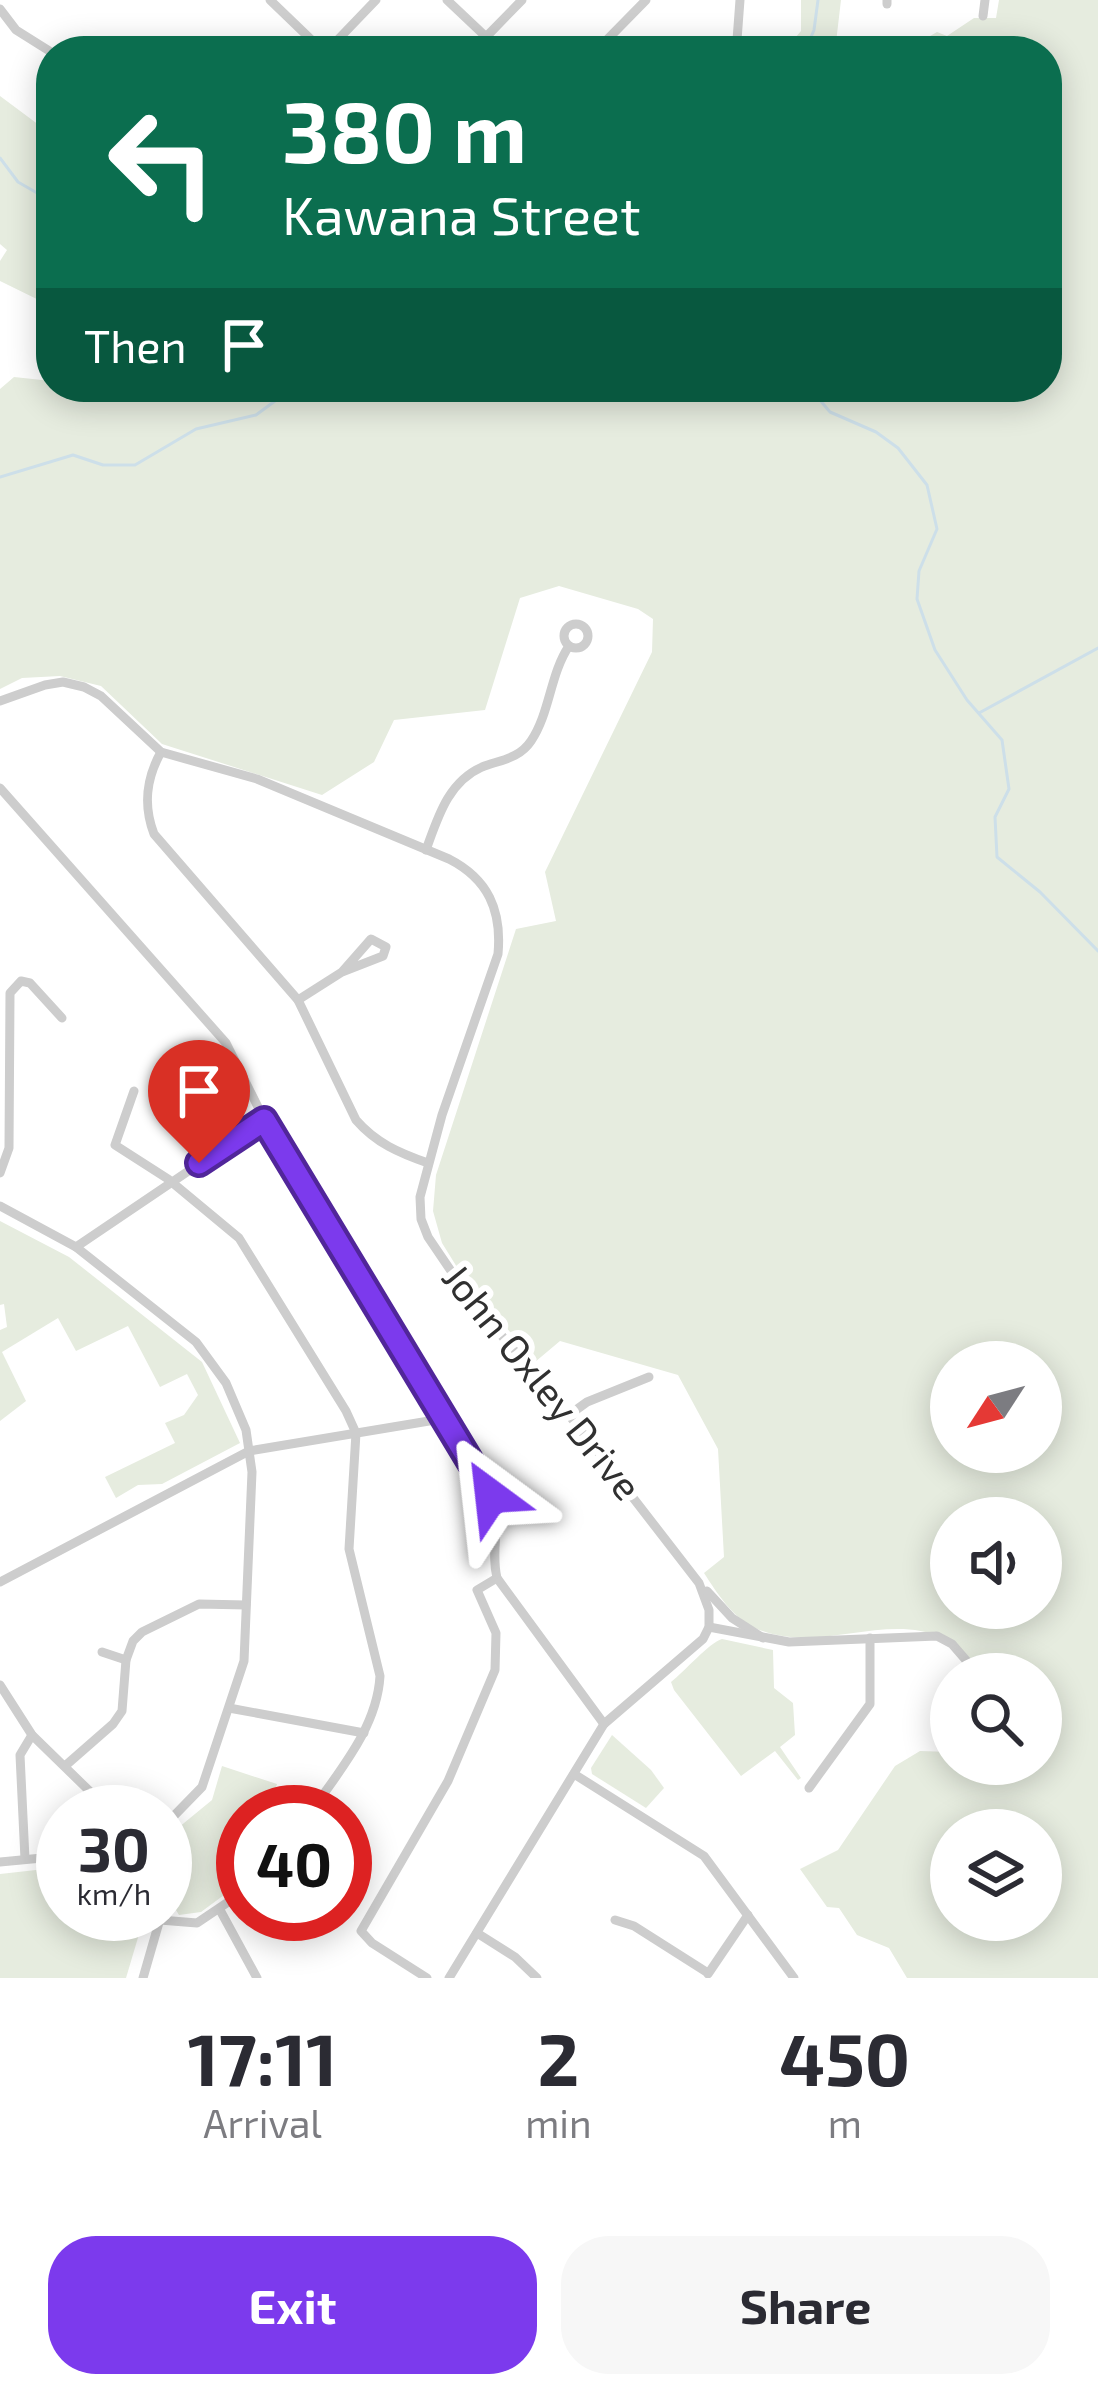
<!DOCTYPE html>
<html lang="en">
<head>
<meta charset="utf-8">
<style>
	:root { --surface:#fff; --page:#f7f7f7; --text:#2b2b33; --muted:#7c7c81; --accent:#7c3aed }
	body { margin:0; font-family:"Exo 2",sans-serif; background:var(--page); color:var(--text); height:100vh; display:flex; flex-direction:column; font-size:45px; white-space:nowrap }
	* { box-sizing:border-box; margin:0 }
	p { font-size:39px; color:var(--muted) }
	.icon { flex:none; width:66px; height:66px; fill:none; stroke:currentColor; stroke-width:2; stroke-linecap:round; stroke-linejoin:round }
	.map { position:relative; height:1978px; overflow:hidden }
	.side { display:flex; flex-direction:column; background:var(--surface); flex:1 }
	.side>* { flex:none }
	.guide { position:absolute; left:36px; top:36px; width:1026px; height:366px; border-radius:48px; box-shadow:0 6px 30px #0003; background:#0b6e4f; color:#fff; overflow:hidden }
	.needle { width:78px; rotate:234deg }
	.controls { position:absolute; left:930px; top:1341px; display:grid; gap:24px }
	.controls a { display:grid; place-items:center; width:132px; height:132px; border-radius:50%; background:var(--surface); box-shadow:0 6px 30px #0003; font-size:60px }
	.speed { position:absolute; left:36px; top:1785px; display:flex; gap:24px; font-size:60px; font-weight:700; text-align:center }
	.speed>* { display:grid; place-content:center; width:156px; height:156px; border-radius:50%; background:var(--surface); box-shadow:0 6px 30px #0003; line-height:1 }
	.speed small { font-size:30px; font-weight:400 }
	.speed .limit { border:18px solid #d22; background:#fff; color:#111 }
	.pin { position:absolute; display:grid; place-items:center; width:102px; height:102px; color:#fff; margin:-123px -51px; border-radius:50% 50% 50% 0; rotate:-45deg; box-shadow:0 0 12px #0007 }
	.pin .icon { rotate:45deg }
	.me { position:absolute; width:132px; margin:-66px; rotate:330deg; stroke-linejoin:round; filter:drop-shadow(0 0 9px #0008) }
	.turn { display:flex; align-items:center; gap:42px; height:252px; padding:0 48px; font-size:54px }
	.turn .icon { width:156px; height:156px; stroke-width:2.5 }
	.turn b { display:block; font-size:84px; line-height:102px }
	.then { display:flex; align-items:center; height:114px; padding:0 48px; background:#0003; gap:24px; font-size:45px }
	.eta { display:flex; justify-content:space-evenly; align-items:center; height:204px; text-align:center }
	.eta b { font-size:72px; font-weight:700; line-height:84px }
	.button { display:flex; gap:24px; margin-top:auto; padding:24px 48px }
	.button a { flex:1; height:138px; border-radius:48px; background:var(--accent); color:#fff; font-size:48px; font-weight:700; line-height:138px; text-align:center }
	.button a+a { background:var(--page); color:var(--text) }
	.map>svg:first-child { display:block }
	.green { fill:#e6ecdf; fill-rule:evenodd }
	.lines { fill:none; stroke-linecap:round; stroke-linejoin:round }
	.stream { stroke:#cddfe9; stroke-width:3 }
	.minor { stroke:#cdcdcd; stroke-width:9 }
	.route-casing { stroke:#51269a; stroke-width:30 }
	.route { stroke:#7c3aed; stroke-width:21 }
	.labels { text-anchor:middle; stroke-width:12; stroke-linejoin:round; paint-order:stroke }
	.street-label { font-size:39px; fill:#303030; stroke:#fff }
</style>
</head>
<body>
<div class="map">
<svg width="1098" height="1978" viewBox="0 0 1098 1978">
	<rect width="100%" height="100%" fill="#fff"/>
	<g class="green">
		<polygon points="801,0 841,0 835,51 784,51 801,31"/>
		<path d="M999 0H1098V1978H907L889 1948 857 1935 839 1908 827 1907 800 1869 838 1850 895 1766 920 1751 951 1752V1764H1041V1674H983C920 1584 833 1663 755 1628 732 1617 717 1593 704 1573L724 1557 718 1449 678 1375 560 1341 535 1362 460 1272 442 1243 433 1211 436 1175 516 929 556 921 545 872 652 652 653 619 638 609 559 586 520 598 485 710 394 720 374 762 322 795 162 744 101 686 60 676 22 678 0 689V389L14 377 51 381V387H1047V51H904L937 32 947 36 974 18H996ZM951 1362H1041V1452H951ZM951 1518H1041V1608H951ZM951 1830H1041V1920H951Z"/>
		<polygon points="0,96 51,134 51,306 0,281 0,261 7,250 0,244"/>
		<polygon points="0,1221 69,1257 202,1362 240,1443 162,1484 138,1485 116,1498 105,1477 175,1443 165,1423 184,1415 198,1395 187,1374 160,1387 128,1326 76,1351 58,1318 2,1352 26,1401 0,1421 0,1330 7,1327 4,1304 0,1305"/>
		<path d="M722 1639 773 1650 774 1688 793 1703 795 1735 780 1747 801 1778 798 1780 775 1751 741 1776 674 1690 671 1682C685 1671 709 1643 722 1639Z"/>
		<polygon points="612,1735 651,1770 664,1788 646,1808 592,1774 591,1768"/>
		<path d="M222 1766 277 1784 270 1807 274 1812H243V1881L201 1912 179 1915 176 1910C188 1870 166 1867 167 1837L212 1800Z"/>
		<polygon points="63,1867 63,1914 145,1914 126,1978 0,1978 0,1874"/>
	</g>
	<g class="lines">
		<g class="stream">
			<polyline points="805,51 814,30 818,0"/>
			<polyline points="0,158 18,182 51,201"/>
			<polyline points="809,387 830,412 876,432 898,448 927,485 937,529 919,571 917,599 935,650 967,700 1002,740 1009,789 995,817 997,857 1040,892 1098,951"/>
			<polyline points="0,477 73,455 103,465 135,465 196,429 256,415 294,387"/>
			<polyline points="979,713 1098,648"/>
		</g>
		<g class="minor">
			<polyline points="270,0 323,51"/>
			<polyline points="447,0 501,51"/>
			<polyline points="887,4 887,0"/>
			<polyline points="0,9 16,30 51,52"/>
			<polyline points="983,16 985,0"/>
			<polyline points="486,37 522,0"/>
			<polyline points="327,51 376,0"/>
			<polyline points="596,51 646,0"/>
			<polyline points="724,51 737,40 740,0"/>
			<circle cx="576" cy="636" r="12"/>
			<path d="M0 701 45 685 63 682 84 687 101 696 161 752 257 779 449 859C488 879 502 910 498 954L442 1115 420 1197 421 1219 428 1237 468 1296 569 1415 699 1583 709 1610V1627L703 1639 604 1724 449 1978"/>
			<path d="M161 752C146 779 143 805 154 834L298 1000 356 1120C376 1143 399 1153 428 1163"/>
			<path d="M0 788 226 1043 267 1125 492 1495C502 1522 490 1550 497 1578L604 1724"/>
			<path d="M426 850C438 817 448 782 482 767 500 760 519 759 531 741 550 713 550 674 569 646"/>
			<polyline points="298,1000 342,972 383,956 386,947 371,939 342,972"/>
			<path d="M134 1091 115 1145 168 1179 239 1238 346 1411 356 1433 349 1549 380 1676C377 1728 339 1771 311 1812"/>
			<polyline points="0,1173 9,1148 10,993 21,981 30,983 62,1018"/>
			<polyline points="0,1206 76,1247 196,1342 226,1383 246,1430 252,1472 244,1661 202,1787 165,1825"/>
			<polyline points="76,1247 264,1120"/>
			<polyline points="569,1415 587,1402 649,1377"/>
			<polyline points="0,1582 249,1451 447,1418"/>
			<polyline points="707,1591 732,1618 763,1638"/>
			<polyline points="709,1627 789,1642 937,1636 952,1644 978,1674"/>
			<polyline points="102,1652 126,1660"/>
			<polyline points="0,1685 32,1735 111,1812"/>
			<polyline points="229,1708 364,1733"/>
			<polyline points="65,1766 113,1724 122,1711 126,1660 133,1641 142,1632 199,1604 246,1605"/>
			<polyline points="574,1774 704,1856 794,1978"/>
			<polyline points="809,1788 870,1704 870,1638"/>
			<polyline points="25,1859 20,1755 32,1735"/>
			<polyline points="0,1862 63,1856"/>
			<polyline points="165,1869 169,1886 165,1904"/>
			<polyline points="220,1910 257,1978"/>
			<polyline points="160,1920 197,1923 243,1892"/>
			<polyline points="615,1920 634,1926 708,1973"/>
			<polyline points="477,1933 515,1957 537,1978"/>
			<polyline points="708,1974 748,1915"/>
			<polyline points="143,1978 160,1919"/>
			<polyline points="427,1978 372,1943 361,1931 448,1781 495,1670 496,1633 477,1590 497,1578"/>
		</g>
	</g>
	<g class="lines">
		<g class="route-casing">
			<polyline id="route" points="199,1163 264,1120 491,1496"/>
		</g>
		<use href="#route" class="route"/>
	</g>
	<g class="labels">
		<g class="street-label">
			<text transform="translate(542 1382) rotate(51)" y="14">John Oxley Drive</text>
		</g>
	</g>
</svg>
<div class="controls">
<a><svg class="needle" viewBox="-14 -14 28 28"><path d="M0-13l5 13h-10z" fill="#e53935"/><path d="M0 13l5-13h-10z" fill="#7c7c81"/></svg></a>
<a><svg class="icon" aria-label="sound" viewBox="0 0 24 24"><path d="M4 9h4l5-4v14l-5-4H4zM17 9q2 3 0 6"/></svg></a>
<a><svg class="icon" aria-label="search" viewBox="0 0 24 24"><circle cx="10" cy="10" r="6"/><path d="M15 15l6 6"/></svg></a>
<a><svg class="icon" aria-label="layers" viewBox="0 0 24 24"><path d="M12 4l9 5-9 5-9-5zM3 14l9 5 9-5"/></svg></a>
</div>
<div class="speed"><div>30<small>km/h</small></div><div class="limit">40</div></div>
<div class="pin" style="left:199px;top:1163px;background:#d93025"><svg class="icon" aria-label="arrive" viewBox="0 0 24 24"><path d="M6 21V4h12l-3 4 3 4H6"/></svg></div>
<svg class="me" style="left:491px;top:1496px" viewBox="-20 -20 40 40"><path d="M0-17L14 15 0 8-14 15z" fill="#7c3aed" stroke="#fff" stroke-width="4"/></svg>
<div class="guide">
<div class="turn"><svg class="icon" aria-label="left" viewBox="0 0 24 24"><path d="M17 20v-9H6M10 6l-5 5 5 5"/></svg><div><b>380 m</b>Kawana Street</div></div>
<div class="then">Then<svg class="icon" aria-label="arrive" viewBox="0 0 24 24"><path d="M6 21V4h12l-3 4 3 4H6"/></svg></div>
</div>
</div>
<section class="side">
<div class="eta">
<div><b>17:11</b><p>Arrival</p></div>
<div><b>2</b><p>min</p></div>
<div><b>450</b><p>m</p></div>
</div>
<div class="button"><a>Exit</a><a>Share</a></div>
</section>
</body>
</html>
